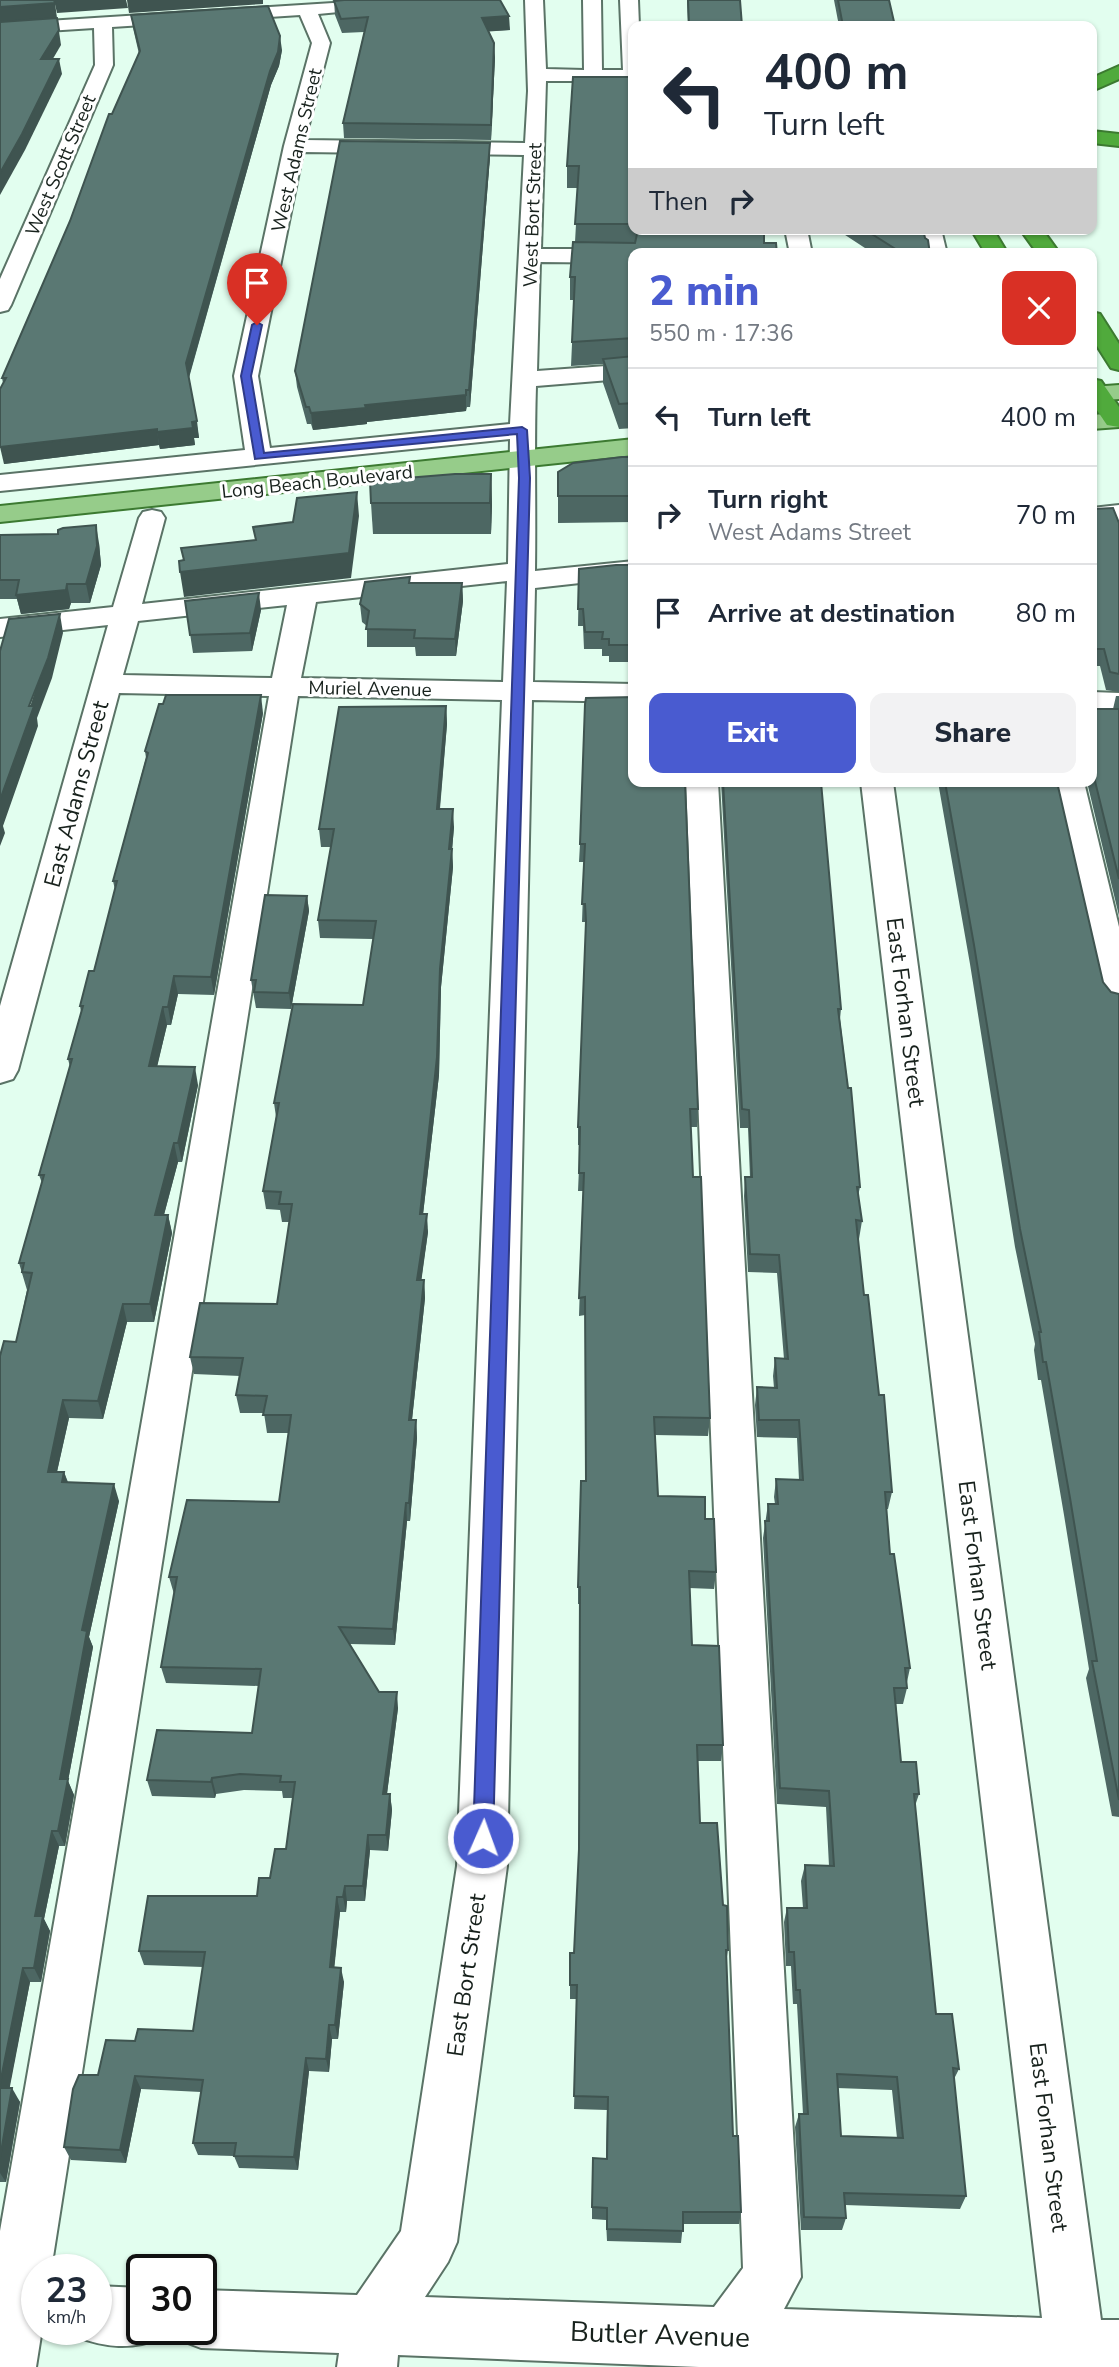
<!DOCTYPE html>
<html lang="en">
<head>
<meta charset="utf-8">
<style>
	:root { --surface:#fff; --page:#f2f2f3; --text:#1f2937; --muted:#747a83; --line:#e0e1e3; --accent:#495bd0 }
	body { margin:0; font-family:"Nunito Sans",sans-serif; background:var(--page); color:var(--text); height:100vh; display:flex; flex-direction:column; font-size:26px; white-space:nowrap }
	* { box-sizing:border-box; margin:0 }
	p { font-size:23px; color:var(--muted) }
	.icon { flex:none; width:38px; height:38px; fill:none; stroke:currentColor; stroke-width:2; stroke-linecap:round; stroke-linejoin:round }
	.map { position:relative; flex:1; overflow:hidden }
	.drawer { position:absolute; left:628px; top:248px; width:469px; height:539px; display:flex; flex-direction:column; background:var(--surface); border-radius:14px; box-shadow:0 2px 5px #0004 }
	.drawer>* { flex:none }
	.guide { position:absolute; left:628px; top:21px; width:469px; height:214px; border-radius:14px; box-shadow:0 2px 5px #0004; background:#fff; color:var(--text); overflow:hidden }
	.speed { position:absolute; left:21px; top:2254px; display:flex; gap:14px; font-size:35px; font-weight:700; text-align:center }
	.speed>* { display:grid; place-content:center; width:91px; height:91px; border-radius:50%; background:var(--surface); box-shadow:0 2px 5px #0004; line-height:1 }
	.speed small { font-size:18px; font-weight:400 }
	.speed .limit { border:4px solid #111; border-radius:10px; background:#fff; color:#111 }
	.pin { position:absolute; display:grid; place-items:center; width:60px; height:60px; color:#fff; margin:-72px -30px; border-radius:50% 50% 50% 0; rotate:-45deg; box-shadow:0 0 7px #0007 }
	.pin .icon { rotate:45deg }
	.me { position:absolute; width:77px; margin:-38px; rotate:2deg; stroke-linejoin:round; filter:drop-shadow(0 0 5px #0008) }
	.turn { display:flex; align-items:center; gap:24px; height:147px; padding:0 21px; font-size:32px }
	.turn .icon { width:91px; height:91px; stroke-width:2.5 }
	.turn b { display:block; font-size:49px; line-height:60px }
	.then { display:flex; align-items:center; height:66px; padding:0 21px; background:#0003; gap:14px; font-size:26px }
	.round { display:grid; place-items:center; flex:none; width:74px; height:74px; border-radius:14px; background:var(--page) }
	.headline { display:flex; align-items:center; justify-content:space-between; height:119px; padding:0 21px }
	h1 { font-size:42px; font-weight:800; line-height:52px; color:var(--accent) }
	.button { display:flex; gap:14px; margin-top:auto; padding:14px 21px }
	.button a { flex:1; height:80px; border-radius:14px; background:var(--accent); color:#fff; font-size:28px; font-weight:800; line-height:80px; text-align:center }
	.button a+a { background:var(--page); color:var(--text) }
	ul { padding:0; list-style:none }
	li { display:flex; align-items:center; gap:21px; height:98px; padding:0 21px; border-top:2px solid var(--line) }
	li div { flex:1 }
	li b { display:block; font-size:26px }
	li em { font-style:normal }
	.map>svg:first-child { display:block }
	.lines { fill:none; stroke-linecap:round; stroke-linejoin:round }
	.minor-casing { stroke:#5a7366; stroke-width:4 }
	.major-casing { stroke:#3c7a31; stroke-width:4 }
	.highway-casing { stroke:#3c7a31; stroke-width:4 }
	.minor { fill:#fff; fill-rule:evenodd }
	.major { fill:#96cc8a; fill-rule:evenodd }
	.highway { fill:#50aa3c; fill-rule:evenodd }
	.wall { fill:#4d6763; fill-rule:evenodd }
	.shaded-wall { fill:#3f5450 }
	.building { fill:#5a7873; stroke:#3f5450; stroke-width:2; fill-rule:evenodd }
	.route { fill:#495bd0; stroke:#2f3b87; stroke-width:2 }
	.labels { text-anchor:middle; stroke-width:6; stroke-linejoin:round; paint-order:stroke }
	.far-street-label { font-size:19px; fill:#17211c; stroke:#fff }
	.street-label { font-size:23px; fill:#17211c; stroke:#fff }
	.near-street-label { font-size:28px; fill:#17211c; stroke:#fff }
</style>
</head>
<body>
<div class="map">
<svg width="1119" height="2367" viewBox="0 0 1119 2367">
	<rect width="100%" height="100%" fill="#e2feef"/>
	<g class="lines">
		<g class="minor-casing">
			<g id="minor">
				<path d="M525 0H543L546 69 584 70 583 0H601L602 70H623L620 0H638L639 26H634V81H546L541 249H634L643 254H634V263L540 262 537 371 634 364V378L536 386C534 448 536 509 535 571L634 561V577L535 588 533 682 634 684V702L532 700 507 1866 457 2242 448 2262 425 2297 714 2307 743 2268 686 782H718L801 2277 784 2309 1042 2318 861 782H893L1101 2320H1119V2367H699L398 2355 397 2367H337L339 2353 201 2348 180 2340 176 2329H201V2290L357 2295 401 2231 457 1866 502 700 298 696 51 2270H37V2329H42L36 2367H0V2231L269 696 119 693 18 1070 13 1079 0 1083V1006L108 625 0 637V619L113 607 139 518 143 512 152 510 161 512 165 518 142 604 508 564 510 439 0 491V475L245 450 234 376 284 146 312 43 300 15 112 27 113 65 11 305 8 310 0 312V279L95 65 94 28 0 34V24L333 3 339 4 342 8 339 12 318 14 330 43 305 140 525 143 528 91ZM303 152 524 155 510 424 270 448 258 376ZM507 581 503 682 301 678 316 602ZM287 605 272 678 123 675 138 621Z"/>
				<polygon points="655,229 677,229 678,254 656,254"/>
				<polygon points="785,229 807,229 812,254 790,254"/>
				<polygon points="919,229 941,229 947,254 925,254"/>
				<polygon points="1119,505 1119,521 1092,524 1092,508"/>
				<polygon points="1092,692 1119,693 1119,711 1092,710"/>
				<polygon points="1052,782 1084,782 1119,927 1119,1012 1107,1008 1101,1000"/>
				<path d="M96 2286 142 2288V2329H166L163 2338C132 2350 105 2348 75 2336L73 2329H96Z"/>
			</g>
		</g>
		<g class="major-casing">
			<g id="major">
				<polygon points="1119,385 1119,399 1092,401 1092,387"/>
				<polygon points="1119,413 1119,427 1092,429 1092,415"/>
				<polygon points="634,439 634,455 0,522 0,506"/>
			</g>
		</g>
		<g class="highway-casing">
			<g id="highway">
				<polygon points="1119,66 1119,79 1092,91 1092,78"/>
				<polygon points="1092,131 1119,134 1119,146 1092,143"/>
				<polygon points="971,229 993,229 1008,254 986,254"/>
				<polygon points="1020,229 1042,229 1060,254 1038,254"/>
				<polygon points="1092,312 1100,314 1119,344 1119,370 1111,368 1092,338"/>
				<polygon points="1092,379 1101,381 1119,407 1119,427 1107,425 1092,403"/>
			</g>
		</g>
		<use href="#minor" class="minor"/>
		<use href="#major" class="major"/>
		<use href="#highway" class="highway"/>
	</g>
	<g class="wall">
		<polygon points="687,0 740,0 742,26 688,26"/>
		<polygon points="834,0 889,0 895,26 839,26"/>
		<polygon points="334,1 510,30 489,31 495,58 491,140 344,138 343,123 364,32 342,33 335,15"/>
		<polygon points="131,15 282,50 279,66 271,85 189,378 199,438 194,438 195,445 160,449 159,445 4,464 3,383 2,378 70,221 112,114 139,54 133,28"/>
		<polygon points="634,77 634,229 655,229 655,233 679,233 679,229 764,229 634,254 634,428 619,429 603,383 603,364 571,366 574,300 570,300 570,277 575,242 578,188 567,188 567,166"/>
		<polygon points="490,143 490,157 470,407 467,407 466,411 367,422 367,424 313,430 311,424 307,424 297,387 295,371"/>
		<polygon points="836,229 923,229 925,238 930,254 844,254 844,250 868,250"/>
		<polygon points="634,457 634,522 558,523 558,472"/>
		<polygon points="491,474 492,505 491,534 373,534 371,503"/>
		<polygon points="1092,490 1094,509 1119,523 1119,692 1106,690 1100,666 1092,666"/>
		<polygon points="0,535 99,543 101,565 90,603 71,603 69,609 21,614 17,599 0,599"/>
		<polygon points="634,565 634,662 609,662 609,656 602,656 602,649 584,649 583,626 578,626 579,569"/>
		<polygon points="410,583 462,583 463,601 456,656 416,656 415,647 367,647 367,626 362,622 360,604"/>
		<polygon points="185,601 261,610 252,651 193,653"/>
		<polygon points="1116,696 1119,696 1119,916 1087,782 1092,782 1092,709 1113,709"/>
		<polygon points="446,706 447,724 440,809 454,827 452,850 453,867 441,987 439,1075 423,1214 428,1232 421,1280 424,1280 425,1298 412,1420 416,1420 417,1438 410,1521 407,1521 395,1645 350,1644 379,1692 398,1708 387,1794 390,1794 392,1810 388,1851 370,1850 365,1901 347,1901 346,1912 340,1912 334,1967 344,1982 338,2039 332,2039 329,2072 309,2071 298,2170 239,2168 234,2156 198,2155 193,2143 201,2092 141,2089 126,2163 71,2160 64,2147 98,2075 135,2041 193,2031 203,1967 144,1965 139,1951 257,1896 270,1878 286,1849 293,1798 283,1798 282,1791 244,1790 216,1794 215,1798 152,1796 147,1780 252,1733 259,1686 166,1683 161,1667 174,1594 169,1577 279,1502 289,1433 267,1433 264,1413 240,1413 236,1395 240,1376 194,1374 190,1357 277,1304 290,1222 282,1222 280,1210 266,1209 263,1191 276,1117 274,1103 363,1005 373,939 320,938 318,920 331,847 321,847 319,829"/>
		<polygon points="263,713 214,995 178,994 171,1025 167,1025 157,1066 198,1085 182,1162 178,1162 164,1215 168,1215 172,1233 154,1322 127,1322 103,1419 69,1418 57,1472 64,1472 68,1482 119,1501 89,1637 93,1647 68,1781 74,1795 65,1846 59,1846 44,1919 50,1931 41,1982 30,1982 9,2088 20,2102 6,2182 0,2182 0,1356 16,1342 27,1290 19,1263 42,1183 39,1175 70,1067 68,1059 81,1012 80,1006 94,971 115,890 113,881 146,758 145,751"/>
		<polygon points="634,782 698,1109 697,1127 691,1127 693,1177 710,1418 708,1436 655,1435 658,1496 705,1519 716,1572 714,1589 689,1588 692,1645 723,1745 721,1761 698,1761 700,1823 723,1905 728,1950 726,1963 733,2136 741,2212 739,2224 683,2224 681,2243 607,2241 606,2220 592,2219 592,2171 606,2159 607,2110 574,2109 577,1999 570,1999 570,1953 574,1953 579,1853 580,1604 578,1604 578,1587 586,1481 585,1315 579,1316 583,1191 578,1191 580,1145 578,1145 578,1127 586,934 585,922 582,922 584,862 579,862 580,844"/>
		<path d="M721 782H821L841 1009 840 1019 860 1187 858 1196 862 1221 859 1239H858L864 1295 892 1492 888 1509H886L890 1554 910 1668 907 1682V1688L903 1704H896L901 1762 919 1794 915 1806 936 2014 959 2069 954 2079 966 2196 960 2209 845 2205 846 2218 842 2230H801L795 2127 799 2114H803L797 2004H793L791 1966H786L784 1922 787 1908H803L801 1881 805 1865 829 1866 826 1807 777 1804 763 1538 768 1504H775L774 1497 776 1479 799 1480 797 1438 757 1437 755 1405 757 1387 774 1388 773 1376 775 1358 784 1359 777 1273 748 1272 744 1196 745 1177H750L748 1128H740ZM837 2088 892 2090 897 2138 841 2136Z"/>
		<polygon points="938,782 1057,782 1103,982 1111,992 1119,994 1119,1817 1112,1816 1086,1678 1089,1669 1064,1515 1041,1380 1038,1380 1034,1350 1035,1344 1015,1247 970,964"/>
		<polygon points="307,896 309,911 291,1009 256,1008 251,980"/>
	</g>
	<g class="shaded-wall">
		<polygon points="54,0 126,0 128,8 57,13"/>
		<polygon points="127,0 263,0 263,4 129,13"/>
		<polygon points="55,3 57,18 0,22 0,7"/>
		<polygon points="509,16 510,30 482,32 482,18"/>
		<polygon points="57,18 61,45 44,74 41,59"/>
		<polygon points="280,36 282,50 279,66 271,85 188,380 186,363"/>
		<polygon points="494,43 495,58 491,140 491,125"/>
		<polygon points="59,59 62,74 25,150 0,195 0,173"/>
		<polygon points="490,143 490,157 470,407 469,390"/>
		<polygon points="466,390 466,411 367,422 367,424 313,430 311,413"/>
		<polygon points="197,421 199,438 194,438 195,445 160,449 157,432"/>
		<polygon points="157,429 159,445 4,464 0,447"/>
		<polygon points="491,474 492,505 491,534 490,503"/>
		<polygon points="357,492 359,516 351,578 184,597 180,572 349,553"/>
		<polygon points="96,525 99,543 101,565 90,603 86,584"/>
		<polygon points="462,583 463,601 456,656 455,639"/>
		<polygon points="67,584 71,603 69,609 21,614 16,595"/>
		<polygon points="259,593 261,610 252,651 250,633"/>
		<polygon points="60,614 63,633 52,678 37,718 38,726 3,826 5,833 0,846 0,800"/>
		<polygon points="261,695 263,713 214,995 211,977"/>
		<polygon points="446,706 447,724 438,827 437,809"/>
		<polygon points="453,809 454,827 452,850 453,867 441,987 439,1075 421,1232 420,1214"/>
		<polygon points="307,896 309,911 291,1009 289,993"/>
		<polygon points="174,976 178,994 171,1025 168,1007"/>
		<polygon points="163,1007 167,1025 153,1084 149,1066"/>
		<polygon points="195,1067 198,1085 182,1162 178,1143"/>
		<polygon points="174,1143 178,1162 159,1233 155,1215"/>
		<polygon points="427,1214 428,1232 419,1298 417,1280"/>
		<polygon points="168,1215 172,1233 154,1322 150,1304"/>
		<polygon points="424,1280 425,1298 410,1438 409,1420"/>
		<polygon points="123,1304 127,1322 103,1419 98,1401"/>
		<polygon points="63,1400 69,1418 53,1489 48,1472"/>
		<polygon points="416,1420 417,1438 410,1521 409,1503"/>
		<polygon points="64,1472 70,1490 62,1482"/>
		<polygon points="114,1484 119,1501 89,1637 93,1647 68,1781 74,1795 65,1846 58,1831 60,1779 82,1630"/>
		<polygon points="406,1503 407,1521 395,1645 393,1629"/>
		<polygon points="397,1692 398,1708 385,1809 383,1794"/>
		<polygon points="212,1778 216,1794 215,1798 211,1782"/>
		<polygon points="390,1794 392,1810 388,1851 386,1835"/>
		<polygon points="52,1831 59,1846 44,1919 50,1931 41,1982 34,1968 35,1916"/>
		<polygon points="368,1835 370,1850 365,1901 363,1886"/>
		<polygon points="345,1886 347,1901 346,1912 343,1897"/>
		<polygon points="337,1897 340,1912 333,1981 330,1967"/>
		<polygon points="23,1968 30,1982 7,2102 0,2090 0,2084"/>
		<polygon points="341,1968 344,1982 338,2039 335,2025"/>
		<polygon points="329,2025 332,2039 329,2072 326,2059"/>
		<polygon points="306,2058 309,2071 298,2170 294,2157"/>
		<polygon points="135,2076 141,2089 126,2163 120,2150"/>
		<polygon points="12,2088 20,2102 6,2182 0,2173 0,2158"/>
	</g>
	<g class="building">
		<polygon points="0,0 54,0 55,3 0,7"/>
		<polygon points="344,0 500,0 509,16 482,18 494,43 491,125 343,123 368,17 341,19 334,1"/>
		<polygon points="688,0 740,0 742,26 689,26"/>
		<polygon points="838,0 889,0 895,26 843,26"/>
		<polygon points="268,6 280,36 278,52 270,71 186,363 197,421 192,422 193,428 157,432 157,429 0,447 0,389 6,378 2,378 70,221 109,114 112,114 140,51 131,15"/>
		<polygon points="57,18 59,30 41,59 59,59 22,134 0,173 0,22"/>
		<polygon points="573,77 634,77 634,224 575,224 579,166 567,166"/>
		<polygon points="340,141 490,143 469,390 466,390 466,395 365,405 366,408 311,413 309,407 306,407 295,371"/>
		<polygon points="644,229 655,229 655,233 681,233 681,229 764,229 764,243 776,243 777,254 634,254 634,338 572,342 575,277 570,277 573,242 635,243 637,234 646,231"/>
		<polygon points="864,229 923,229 925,238 928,240 930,254 845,254 844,250 897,250"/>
		<polygon points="634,356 634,403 619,404 603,359"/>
		<polygon points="622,457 634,457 634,496 558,496 558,472 573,463"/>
		<polygon points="455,474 491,474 490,503 371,503 370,481"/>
		<polygon points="1092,490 1094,509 1113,508 1119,523 1119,674 1110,672 1104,649 1096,649 1093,640 1092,640"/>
		<polygon points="357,492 349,553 180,572 179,561 184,560 181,548 256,540 253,527 293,522 297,498"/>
		<polygon points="96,525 97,546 86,584 67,584 66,590 16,595 19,580 0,580 0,535 58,534 58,530 63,528"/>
		<polygon points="616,565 634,565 634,645 609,645 609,639 602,639 603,632 585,632 583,609 578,609 579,569"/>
		<polygon points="410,577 409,583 462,583 455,639 414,638 415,630 366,629 369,611 360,604 365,582"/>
		<polygon points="259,593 250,633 190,635 185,601"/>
		<polygon points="60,614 48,658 29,706 34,706 0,800 0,651 9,619"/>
		<polygon points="166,695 261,695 211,977 174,976 168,1007 163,1007 149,1066 195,1067 178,1143 174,1143 155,1215 168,1215 150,1304 123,1304 98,1401 63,1400 48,1472 64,1472 62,1482 114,1484 82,1630 87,1631 60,1779 68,1779 58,1831 52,1831 35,1916 43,1916 34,1968 23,1968 0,2084 0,1356 4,1341 16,1342 32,1273 22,1272 24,1263 19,1263 44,1175 39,1175 72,1059 68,1059 83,1006 80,1006 89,971 94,971 117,881 113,881 148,753 145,751 159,704 163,704"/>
		<polygon points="634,697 634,782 685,782 698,1109 690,1109 693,1177 701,1177 710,1418 654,1417 658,1496 705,1497 705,1519 714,1519 716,1572 689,1571 692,1645 719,1646 723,1745 697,1745 700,1823 717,1823 723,1905 727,1906 728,1950 726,1950 733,2136 738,2136 741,2212 683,2212 683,2231 607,2229 607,2208 592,2207 593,2158 607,2159 608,2097 574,2096 577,1985 570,1985 570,1953 574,1953 579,1849 580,1587 578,1587 581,1481 586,1481 585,1297 579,1298 584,1173 579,1173 580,1127 578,1127 586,921 585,904 582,904 585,844 580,844 585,704 586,698"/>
		<polygon points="446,706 437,809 453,809 449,849 452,849 440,969 437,1057 420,1214 427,1214 417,1280 424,1280 409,1420 416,1420 409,1503 406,1503 393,1629 339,1627 379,1692 397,1692 383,1794 390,1794 386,1835 368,1835 363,1886 345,1886 343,1897 337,1897 330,1967 341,1968 335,2025 329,2025 326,2059 306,2058 294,2157 234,2156 236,2143 193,2143 203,2080 135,2076 120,2150 64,2147 73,2089 79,2075 98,2075 106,2040 135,2041 138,2029 193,2031 205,1952 139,1951 148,1896 257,1896 259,1878 270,1878 275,1849 286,1849 295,1782 280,1782 281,1776 240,1774 212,1778 211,1782 147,1780 157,1730 252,1733 261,1669 161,1667 177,1577 169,1577 187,1500 279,1502 291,1415 263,1415 267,1396 236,1395 243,1358 190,1357 200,1303 277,1304 292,1204 279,1204 281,1192 263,1191 279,1103 274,1103 293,1004 363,1005 376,921 318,920 334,829 319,829 339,707"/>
		<polygon points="1092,709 1119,709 1119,879 1092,769"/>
		<path d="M723 782H821L841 1009H838L848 1088H851L860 1187H857L862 1221 856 1220 864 1295H868L879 1395H884L892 1492H885L890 1554H894L910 1668H905L907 1688H894L901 1762H916L919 1794H914L936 2014H952L959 2069 953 2068 966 2196 844 2193 846 2218 804 2217 799 2114H808L800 1990H796L794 1952H789L787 1908H807L805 1865 834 1866 829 1791 780 1788 765 1521H769L768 1504H778L776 1479 803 1480 799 1420H759L757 1387 777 1388 775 1358 788 1359 779 1255 750 1254 745 1177H752L749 1110 742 1109ZM837 2074 897 2077 903 2138 841 2136Z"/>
		<polygon points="945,782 1057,782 1103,982 1111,992 1119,994 1119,1800 1092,1661 1097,1661 1070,1498 1046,1362 1043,1362 1039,1332 1041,1332 1020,1229 974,945"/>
		<polygon points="265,895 307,896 289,993 254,992 256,980 251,980"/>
		<polygon points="0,2088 12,2088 0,2158"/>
	</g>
	<polygon class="route" points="257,322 262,325 251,376 264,453 522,427 527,430 530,478 493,1838 490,1845 483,1848 476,1845 473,1838 519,478 517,434 255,459 241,376 252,325"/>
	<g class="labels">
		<g class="far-street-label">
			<text transform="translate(296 150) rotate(-77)" y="7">West Adams Street</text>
			<text transform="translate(60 165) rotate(-67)" y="7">West Scott Street</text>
			<text transform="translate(532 215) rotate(-88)" y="7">West Bort Street</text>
			<text transform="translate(317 481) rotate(-6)" y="7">Long Beach Boulevard</text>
			<text transform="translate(370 688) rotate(1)" y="7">Muriel Avenue</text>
		</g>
		<g class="street-label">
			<text transform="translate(76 794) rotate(-75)" y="8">East Adams Street</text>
			<text transform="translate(906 1012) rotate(83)" y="8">East Forhan Street</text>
			<text transform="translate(978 1575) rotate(83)" y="8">East Forhan Street</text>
			<text transform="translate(466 1975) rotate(-82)" y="8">East Bort Street</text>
			<text transform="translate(1049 2137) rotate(83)" y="8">East Forhan Street</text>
		</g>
		<g class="near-street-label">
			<text transform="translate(660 2334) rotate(2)" y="10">Butler Avenue</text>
		</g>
	</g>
</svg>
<div class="speed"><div>23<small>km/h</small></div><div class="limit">30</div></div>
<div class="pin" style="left:257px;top:325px;background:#d93025"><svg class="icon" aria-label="arrive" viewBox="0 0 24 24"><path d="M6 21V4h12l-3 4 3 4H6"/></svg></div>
<svg class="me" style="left:483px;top:1838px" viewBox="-20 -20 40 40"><circle r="17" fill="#495bd0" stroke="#fff" stroke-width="3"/><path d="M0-11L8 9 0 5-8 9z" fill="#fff"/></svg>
<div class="guide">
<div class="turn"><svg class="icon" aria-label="left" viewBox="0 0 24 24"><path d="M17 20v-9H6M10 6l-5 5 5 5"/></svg><div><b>400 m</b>Turn left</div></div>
<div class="then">Then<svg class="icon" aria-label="right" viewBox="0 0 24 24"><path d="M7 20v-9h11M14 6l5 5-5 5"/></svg></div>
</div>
<section class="drawer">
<div class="headline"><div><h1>2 min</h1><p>550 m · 17:36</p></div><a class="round" style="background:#d93025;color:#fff"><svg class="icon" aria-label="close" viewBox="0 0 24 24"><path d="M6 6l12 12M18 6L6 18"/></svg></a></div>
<ul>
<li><svg class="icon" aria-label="left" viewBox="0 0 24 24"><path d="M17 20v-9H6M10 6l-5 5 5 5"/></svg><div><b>Turn left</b></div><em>400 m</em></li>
<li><svg class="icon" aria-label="right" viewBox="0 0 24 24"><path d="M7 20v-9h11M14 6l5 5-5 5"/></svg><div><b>Turn right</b><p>West Adams Street</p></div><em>70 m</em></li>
<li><svg class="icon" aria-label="arrive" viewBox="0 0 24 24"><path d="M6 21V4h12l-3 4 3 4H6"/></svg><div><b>Arrive at destination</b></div><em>80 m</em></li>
</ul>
<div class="button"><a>Exit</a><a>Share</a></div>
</section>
</div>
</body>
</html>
